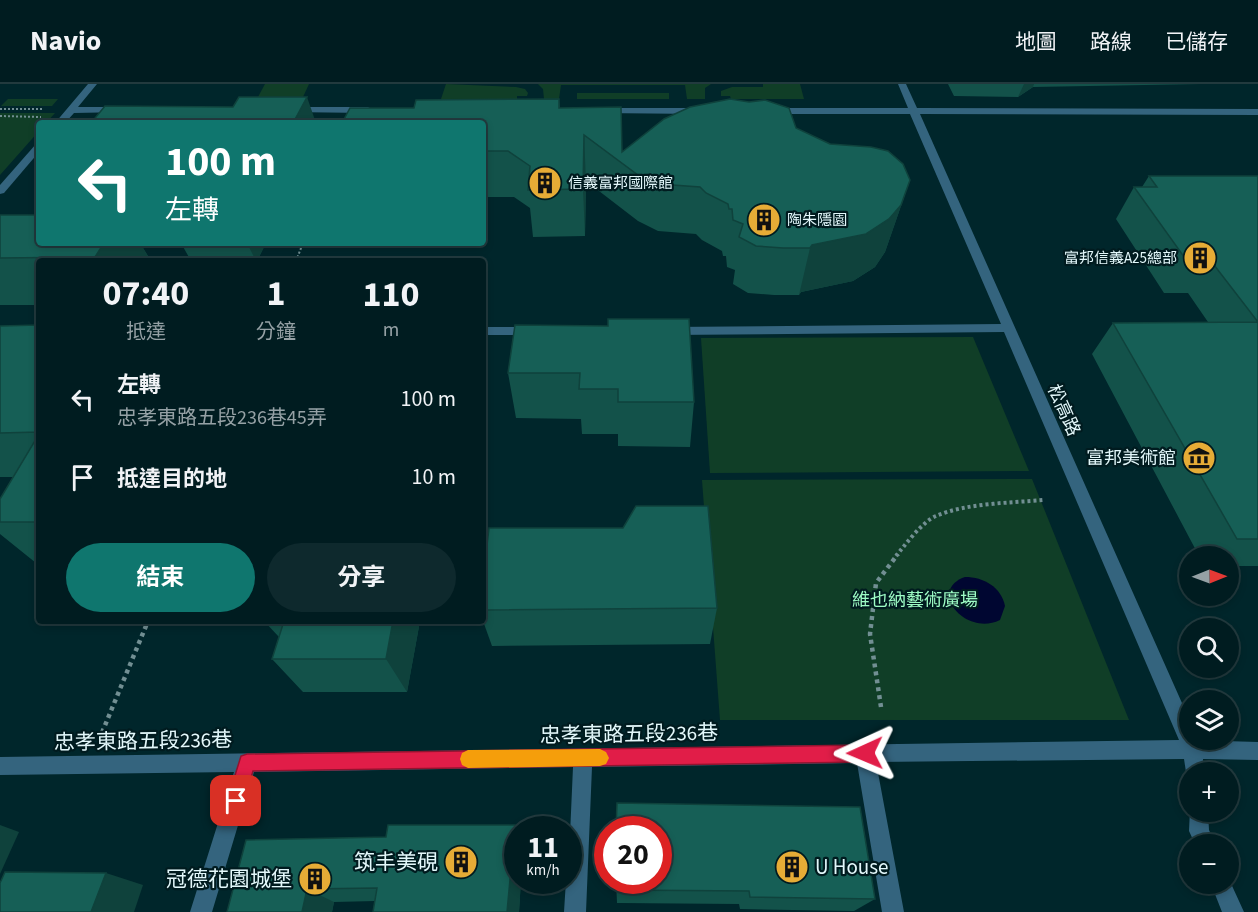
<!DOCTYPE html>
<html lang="zh-TW">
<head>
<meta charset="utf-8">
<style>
	:root { --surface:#001c20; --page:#0e292d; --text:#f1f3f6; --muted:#95a1a5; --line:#223a3e; --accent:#0f766e }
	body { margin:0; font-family:"Source Sans 3","Noto Sans TC",sans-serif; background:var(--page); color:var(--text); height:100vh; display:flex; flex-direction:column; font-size:22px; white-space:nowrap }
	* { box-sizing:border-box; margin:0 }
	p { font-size:20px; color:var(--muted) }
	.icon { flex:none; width:33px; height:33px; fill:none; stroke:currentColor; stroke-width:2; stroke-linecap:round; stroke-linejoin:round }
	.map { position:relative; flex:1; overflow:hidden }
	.sheet { position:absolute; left:36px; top:174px; width:450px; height:366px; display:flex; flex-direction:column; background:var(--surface); border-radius:6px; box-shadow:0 3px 9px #0003,0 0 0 2px var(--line) }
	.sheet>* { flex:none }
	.hud { position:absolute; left:36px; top:36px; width:450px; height:126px; border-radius:6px; box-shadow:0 3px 9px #0003,0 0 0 2px var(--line); background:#0f766e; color:#fff; overflow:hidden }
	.needle { width:39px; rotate:89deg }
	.controls { position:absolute; left:1179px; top:462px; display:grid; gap:12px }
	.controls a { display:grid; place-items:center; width:60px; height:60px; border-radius:50%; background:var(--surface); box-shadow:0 3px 9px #0003,0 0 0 2px var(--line); font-size:30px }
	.speed { position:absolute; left:504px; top:732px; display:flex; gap:12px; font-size:30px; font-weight:700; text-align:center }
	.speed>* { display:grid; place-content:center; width:78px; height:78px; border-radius:50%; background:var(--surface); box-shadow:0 3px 9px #0003,0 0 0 2px var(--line); line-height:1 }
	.speed small { font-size:15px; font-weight:400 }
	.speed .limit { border:9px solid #d22; background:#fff; color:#111 }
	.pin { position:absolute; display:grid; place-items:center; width:51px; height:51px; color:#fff; margin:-26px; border-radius:12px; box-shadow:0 3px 9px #0006 }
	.me { position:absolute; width:66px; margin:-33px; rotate:269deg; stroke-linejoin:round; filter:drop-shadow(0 0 4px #0008) }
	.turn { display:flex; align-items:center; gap:21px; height:126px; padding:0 30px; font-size:27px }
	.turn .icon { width:78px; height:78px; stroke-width:2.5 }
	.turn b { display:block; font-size:42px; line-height:51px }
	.eta { display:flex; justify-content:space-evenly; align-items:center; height:102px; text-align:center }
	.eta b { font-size:36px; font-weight:700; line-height:42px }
	.primary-button { display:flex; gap:12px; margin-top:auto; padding:12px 30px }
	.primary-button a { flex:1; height:69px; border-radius:36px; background:var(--accent); color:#fff; font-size:24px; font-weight:700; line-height:69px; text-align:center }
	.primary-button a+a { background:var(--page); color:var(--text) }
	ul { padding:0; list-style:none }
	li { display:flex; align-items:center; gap:18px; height:78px; padding:0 30px }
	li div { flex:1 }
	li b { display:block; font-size:22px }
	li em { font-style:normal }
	header { display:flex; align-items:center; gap:36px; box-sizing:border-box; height:84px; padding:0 30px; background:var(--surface); border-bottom:2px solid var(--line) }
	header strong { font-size:28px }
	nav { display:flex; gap:33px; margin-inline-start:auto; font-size:21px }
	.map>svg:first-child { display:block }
	.green { fill:#103e27 }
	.water { fill:#000631 }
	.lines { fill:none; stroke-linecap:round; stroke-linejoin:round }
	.path-far2 { stroke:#728f93; stroke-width:2; stroke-dasharray:2 2; stroke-linecap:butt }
	.path-far1 { stroke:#728f93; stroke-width:4; stroke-dasharray:3 3; stroke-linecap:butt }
	.path { stroke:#728f93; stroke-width:4.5; stroke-dasharray:4 4; stroke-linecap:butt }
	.minor { fill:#34647e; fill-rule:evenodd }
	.wall { fill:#13524a }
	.shaded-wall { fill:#0f423c }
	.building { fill:#165f56; stroke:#0f423c; stroke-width:1.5 }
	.route { fill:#e11d48; stroke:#92132f; stroke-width:1.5 }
	.slow { fill:#f59e0b }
	.labels { text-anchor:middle; stroke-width:4.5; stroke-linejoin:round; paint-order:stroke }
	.far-poi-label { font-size:15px; fill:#e3f8fb; stroke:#001b1f; text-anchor:start }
	.street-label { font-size:18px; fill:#e3f8fb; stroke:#001b1f }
	.poi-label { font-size:18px; fill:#e3f8fb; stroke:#001b1f; text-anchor:end }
	.park-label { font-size:18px; fill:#9dfcc5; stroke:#001b1f }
	.near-street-label { font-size:21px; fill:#e3f8fb; stroke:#001b1f }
	.near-poi-label { font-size:21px; fill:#e3f8fb; stroke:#001b1f; text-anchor:end }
</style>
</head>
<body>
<header>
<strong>Navio</strong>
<nav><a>地圖</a><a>路線</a><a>已儲存</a></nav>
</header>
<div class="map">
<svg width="1258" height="828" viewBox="0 0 1258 828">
	<rect width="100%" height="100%" fill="#00262b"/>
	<g class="green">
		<polygon points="265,0 309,0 303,13 258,13"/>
		<polygon points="446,0 516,3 525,5 528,9 527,12 517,12 517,15 441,15"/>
		<polygon points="538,0 711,0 705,4 705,15 687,15 685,1 561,1 559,15 544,15 543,5"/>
		<polygon points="763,0 800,0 804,15 731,15 730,12 721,12 721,7 732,3 763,3"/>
		<rect x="577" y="9" width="92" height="6"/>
		<polygon points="8,15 58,15 52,22 1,22"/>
		<polygon points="0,29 55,29 46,39 39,39 39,47 0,91"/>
		<polygon points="973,253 1029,387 710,389 701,254"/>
		<polygon points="1032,395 1129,636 720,636 702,396"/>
	</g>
	<path class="water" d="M965 493C984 493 1001 503 1005 522L1000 536C965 553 927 506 965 493Z"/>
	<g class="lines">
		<g class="path-far2">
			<polyline points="0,25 44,25"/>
			<polyline points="0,32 41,33"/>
			<polyline points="296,177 303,159"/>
		</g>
		<path class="path-far1" d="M896 472C905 461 923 437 936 432 966 419 1010 419 1043 416"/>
		<g class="path">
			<polyline points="881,623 870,550 876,499 898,470"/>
			<polyline points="99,656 148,537"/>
		</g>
		<g class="minor">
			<polygon points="88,0 97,0 78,23 122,23 125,24 125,28 74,29 65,39 55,39"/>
			<polygon points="898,0 906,0 917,24 1258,25 1258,31 920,30 1190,637 1190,656 1258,658 1258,676 1203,675 1204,688 1190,688 1190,695 1186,688 1184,675 876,678 904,828 882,828 857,679 592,683 586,828 564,828 566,796 568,796 573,683 254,688 212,828 190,828 234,688 0,691 0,673 1179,656 1004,248 669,251 663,247 669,243 1001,240 910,30 770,30 765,27 770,24 908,24"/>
			<polygon points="290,23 368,23 373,26 368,29 287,28 287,24"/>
			<polygon points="602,24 701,24 706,27 701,30 599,29 597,27"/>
			<polygon points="39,59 39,68 4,109 0,110 0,101 36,60"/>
			<polygon points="483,243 534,243 540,247 534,251 483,251"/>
			<polygon points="1190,725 1190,728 1208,728 1209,746 1215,760 1195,760 1189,747"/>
			<polygon points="1228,793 1244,828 1222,828 1211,800 1228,800"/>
		</g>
	</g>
	<g class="wall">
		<polygon points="948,0 1201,0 1033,3 1018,13 954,12"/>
		<polygon points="559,15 560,24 622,68 796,44 910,96 885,168 875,183 853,197 801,208 799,211 774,211 748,209 733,200 735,186 727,183 726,172 723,172 722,167 702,156 696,150 658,147 638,137 586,97 585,152 533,153 530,124 514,113 483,113 483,39 414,24"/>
		<polygon points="1149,92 1258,92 1258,482 1228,482 1228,472 1199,472 1092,270 1113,239 1208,238 1188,209 1164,209 1116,135 1134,103 1142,103"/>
		<polygon points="0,131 39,159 140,159 151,177 39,177 39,221 0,221"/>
		<polygon points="181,159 266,159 257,177 191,177"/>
		<polygon points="39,241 39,479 36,479 0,450 0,415 13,393 0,393 0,242"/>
		<polygon points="515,241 694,318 690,363 618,362 618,350 582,350 581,335 516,334 508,289"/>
		<polygon points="483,495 717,524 710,560 492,562 483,537"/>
		<polygon points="264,537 420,537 407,608 303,608 272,575 279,553"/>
		<polygon points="246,756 521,796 519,828 375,817 334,818 332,828"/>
		<polygon points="616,796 875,815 854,827 740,825 739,820 617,819"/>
	</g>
	<g class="shaded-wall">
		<polygon points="1024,0 1034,0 1033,3 1018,13"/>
		<polygon points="307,13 316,39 293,39"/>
		<polygon points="584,51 586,97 585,152 583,105"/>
		<polygon points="910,96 885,168 875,183 853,197 801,208 799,211 810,164 812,161"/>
		<polygon points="104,159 140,159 151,177 97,177 95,173"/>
		<polygon points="247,159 266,159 257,177 256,177"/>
		<polygon points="393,537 420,537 407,608 386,575"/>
		<polygon points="0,741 19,748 0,790"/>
		<polygon points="515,741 518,746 518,796 521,796 519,828 507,828"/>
		<polygon points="106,789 143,801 134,828 91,828"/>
		<polygon points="307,805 334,818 332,828 302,828"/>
	</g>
	<g class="building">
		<polygon points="239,13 307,13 293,39 91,39 105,22 233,23"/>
		<polygon points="559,15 559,24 621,23 622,68 664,35 690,23 730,15 749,18 765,16 789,24 796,44 830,60 871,63 888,67 903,80 910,96 901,121 889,135 866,150 812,161 810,164 783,164 756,162 739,153 743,140 733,136 732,125 729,125 728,120 706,109 700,103 659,100 638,91 584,51 583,105 528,106 530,82 508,67 483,67 483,39 342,39 350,24 414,24 416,16"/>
		<polygon points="1149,92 1258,92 1258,455 1237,455 1113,239 1258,238 1211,177 1187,177 1134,103 1157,103"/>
		<polygon points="0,131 39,131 39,159 104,159 95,173 0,174"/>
		<polygon points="608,235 689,235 694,318 618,318 618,305 579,305 580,289 508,289 515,241 608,242"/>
		<polygon points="39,241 39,348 0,349 0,242"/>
		<polygon points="39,350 39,438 0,438 0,415"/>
		<polygon points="636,422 708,422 717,524 483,526 483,495 489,444 623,444"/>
		<polygon points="284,537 393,537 386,575 272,575"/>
		<polygon points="617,719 860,723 875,815 750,813 749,807 616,806 616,796 658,796 658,746 616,746"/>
		<polygon points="388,741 515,741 507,828 373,828 377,804 307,805 302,828 227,828 246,756 386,753"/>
		<polygon points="5,788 106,789 91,828 0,828 0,799"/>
	</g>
	<polygon class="route" points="865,661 871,663 874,669 871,675 865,678 253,687 242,724 236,726 229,724 227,717 241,672 247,670"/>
	<polygon class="slow" points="600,665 606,668 609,674 606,680 600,682 468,684 462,681 460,675 462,669 468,666"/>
	<defs>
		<g id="building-disc" transform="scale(1.725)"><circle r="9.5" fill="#e6ac36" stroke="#001b1f"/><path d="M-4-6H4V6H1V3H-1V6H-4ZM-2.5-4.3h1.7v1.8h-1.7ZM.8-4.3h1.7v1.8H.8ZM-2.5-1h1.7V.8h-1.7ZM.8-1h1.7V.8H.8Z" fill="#111"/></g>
		<g id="museum-disc" transform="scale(1.725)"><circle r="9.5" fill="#e6ac36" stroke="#001b1f"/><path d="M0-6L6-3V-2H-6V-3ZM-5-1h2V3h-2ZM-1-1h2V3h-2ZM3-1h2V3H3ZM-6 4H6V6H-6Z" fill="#111"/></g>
	</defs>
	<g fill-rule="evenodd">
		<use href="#building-disc" x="545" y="99"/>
		<use href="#building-disc" x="764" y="136"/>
		<use href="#building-disc" x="1200" y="174"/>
		<use href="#museum-disc" x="1199" y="374"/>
		<use href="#building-disc" x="461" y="778"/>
		<use href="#building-disc" x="792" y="783"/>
		<use href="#building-disc" x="315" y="795"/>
	</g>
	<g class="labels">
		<g class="far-poi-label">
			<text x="568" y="104">信義富邦國際館</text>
			<text x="787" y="141">陶朱隱園</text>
			<text x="1177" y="179" text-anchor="end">富邦信義A25總部</text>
		</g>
		<g class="street-label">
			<text transform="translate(1064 326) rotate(66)" y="6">松高路</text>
		</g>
		<g class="poi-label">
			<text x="1176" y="380">富邦美術館</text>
		</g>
		<g class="park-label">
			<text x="915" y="522">維也納藝術廣場</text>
		</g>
		<g class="near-street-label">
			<text transform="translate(629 650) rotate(-1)" y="7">忠孝東路五段236巷</text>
			<text transform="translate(143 657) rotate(-1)" y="7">忠孝東路五段236巷</text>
		</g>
		<g class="near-poi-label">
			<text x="438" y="785">筑丰美硯</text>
			<text x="815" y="790" text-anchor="start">U House</text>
			<text x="292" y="802">冠德花園城堡</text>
		</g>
	</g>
</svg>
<div class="controls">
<a><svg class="needle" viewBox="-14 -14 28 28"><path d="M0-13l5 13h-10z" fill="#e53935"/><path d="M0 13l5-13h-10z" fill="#95a1a5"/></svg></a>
<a><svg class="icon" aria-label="search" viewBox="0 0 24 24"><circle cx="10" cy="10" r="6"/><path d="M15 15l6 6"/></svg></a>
<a><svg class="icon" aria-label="layers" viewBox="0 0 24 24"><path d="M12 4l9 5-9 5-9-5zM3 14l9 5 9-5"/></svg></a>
<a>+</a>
<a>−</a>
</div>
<div class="speed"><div>11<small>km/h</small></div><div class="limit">20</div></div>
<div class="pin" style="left:236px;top:717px;background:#d93025"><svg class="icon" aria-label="arrive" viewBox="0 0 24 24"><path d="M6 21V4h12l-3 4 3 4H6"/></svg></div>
<svg class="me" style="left:865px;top:669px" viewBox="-20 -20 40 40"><path d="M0-17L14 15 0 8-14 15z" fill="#e11d48" stroke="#fff" stroke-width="4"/></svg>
<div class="hud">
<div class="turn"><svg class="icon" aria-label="left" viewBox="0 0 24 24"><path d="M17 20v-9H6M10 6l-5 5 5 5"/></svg><div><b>100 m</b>左轉</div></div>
</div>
<section class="sheet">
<div class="eta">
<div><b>07:40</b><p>抵達</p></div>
<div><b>1</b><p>分鐘</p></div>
<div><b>110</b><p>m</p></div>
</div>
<ul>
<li><svg class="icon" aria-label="left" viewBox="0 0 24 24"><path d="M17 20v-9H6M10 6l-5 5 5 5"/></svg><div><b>左轉</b><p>忠孝東路五段236巷45弄</p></div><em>100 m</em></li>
<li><svg class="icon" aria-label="arrive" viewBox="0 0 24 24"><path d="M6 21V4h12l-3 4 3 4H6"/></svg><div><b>抵達目的地</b></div><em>10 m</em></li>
</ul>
<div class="primary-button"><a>結束</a><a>分享</a></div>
</section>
</div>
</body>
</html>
